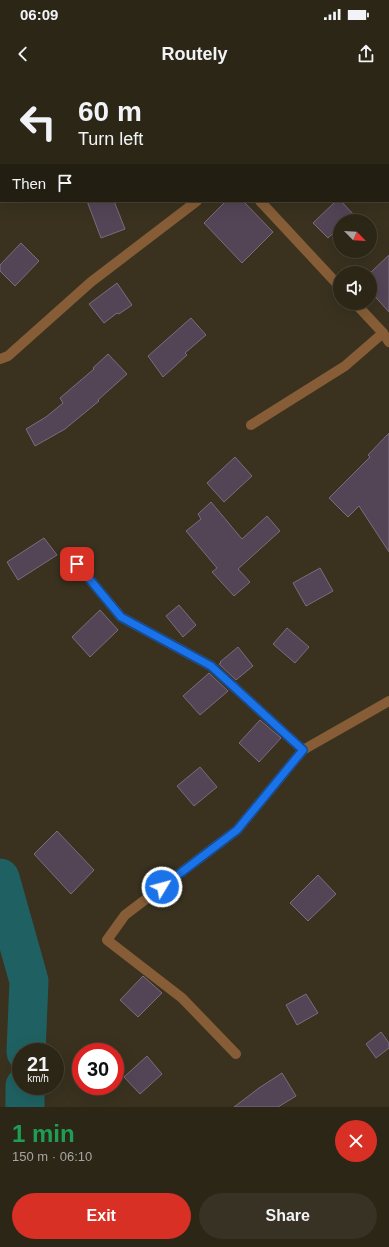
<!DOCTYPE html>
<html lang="en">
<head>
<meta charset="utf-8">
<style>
	:root { --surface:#2c2617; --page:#383224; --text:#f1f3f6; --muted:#a6a5a1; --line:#484336; --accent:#d93025 }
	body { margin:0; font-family:Arial,sans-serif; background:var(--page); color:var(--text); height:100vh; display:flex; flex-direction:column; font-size:15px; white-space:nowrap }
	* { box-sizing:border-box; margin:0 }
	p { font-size:13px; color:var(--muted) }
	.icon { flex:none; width:22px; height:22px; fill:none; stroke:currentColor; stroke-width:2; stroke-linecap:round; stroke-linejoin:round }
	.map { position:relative; height:1027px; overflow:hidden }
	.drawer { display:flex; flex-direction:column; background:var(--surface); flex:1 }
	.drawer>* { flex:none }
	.hud { position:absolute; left:0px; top:0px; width:389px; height:122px; box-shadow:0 4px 16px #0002,0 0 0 1px var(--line); background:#2c2617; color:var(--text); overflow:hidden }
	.needle { width:26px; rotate:114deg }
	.controls { position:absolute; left:333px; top:134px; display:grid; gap:8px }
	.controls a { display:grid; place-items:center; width:44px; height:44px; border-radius:50%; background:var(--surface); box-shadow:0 4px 16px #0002,0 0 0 1px var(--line); font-size:20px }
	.speed { position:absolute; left:12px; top:963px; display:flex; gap:8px; font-size:20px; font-weight:700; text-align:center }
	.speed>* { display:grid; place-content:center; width:52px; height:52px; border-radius:50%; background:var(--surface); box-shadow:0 4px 16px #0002,0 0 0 1px var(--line); line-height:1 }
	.speed small { font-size:10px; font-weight:400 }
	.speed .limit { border:6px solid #d22; background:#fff; color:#111 }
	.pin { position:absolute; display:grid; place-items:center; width:34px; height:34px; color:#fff; margin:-17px; border-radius:8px; box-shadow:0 2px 6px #0006 }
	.me { position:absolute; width:44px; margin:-22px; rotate:53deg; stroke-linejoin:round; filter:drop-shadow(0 0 3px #0008) }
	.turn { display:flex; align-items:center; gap:14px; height:84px; padding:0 12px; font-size:18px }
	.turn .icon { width:52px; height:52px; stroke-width:2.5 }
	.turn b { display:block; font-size:28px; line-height:34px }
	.then { display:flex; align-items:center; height:38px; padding:0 12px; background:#0003; gap:8px; font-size:15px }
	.round { display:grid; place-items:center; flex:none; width:42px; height:42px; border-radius:21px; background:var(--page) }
	.overview { display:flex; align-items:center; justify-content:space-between; height:68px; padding:0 12px }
	h1 { font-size:24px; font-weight:800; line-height:30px; color:#1e9e55 }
	.action { display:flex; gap:8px; margin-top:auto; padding:8px 12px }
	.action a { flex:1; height:46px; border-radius:24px; background:var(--accent); color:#fff; font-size:16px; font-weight:800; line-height:46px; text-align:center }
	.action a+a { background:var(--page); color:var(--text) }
	.status { display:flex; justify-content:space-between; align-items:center; height:28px; padding:0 20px; background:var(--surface); direction:ltr }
	.status svg { height:11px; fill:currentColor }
	header { display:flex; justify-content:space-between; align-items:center; height:52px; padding:0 12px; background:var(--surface); font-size:18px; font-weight:800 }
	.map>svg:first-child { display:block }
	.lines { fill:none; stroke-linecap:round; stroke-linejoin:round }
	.river { stroke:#1f6162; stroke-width:39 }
	.building { fill:#534556; stroke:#7c6c7e }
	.minor { stroke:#865d37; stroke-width:10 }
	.route-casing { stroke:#114b97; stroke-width:10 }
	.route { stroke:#1a73e8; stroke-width:7 }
</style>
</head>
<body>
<div class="status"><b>06:09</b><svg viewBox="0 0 49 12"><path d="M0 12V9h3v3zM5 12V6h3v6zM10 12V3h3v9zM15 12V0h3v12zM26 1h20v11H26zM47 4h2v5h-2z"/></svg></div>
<header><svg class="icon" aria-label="back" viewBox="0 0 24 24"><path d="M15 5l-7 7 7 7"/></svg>Routely<svg class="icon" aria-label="share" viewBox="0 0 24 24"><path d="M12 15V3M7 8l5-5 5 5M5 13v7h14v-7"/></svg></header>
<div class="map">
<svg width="389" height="1027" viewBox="0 0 389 1027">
	<rect width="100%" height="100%" fill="#3a321f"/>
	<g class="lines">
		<g class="river">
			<polyline points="0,798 29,901 26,972"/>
			<polyline points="25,1006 25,1027"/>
		</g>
	</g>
	<g class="building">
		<polygon points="87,121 114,121 125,149 101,158"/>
		<polygon points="226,121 243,121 273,152 242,183 204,143"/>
		<polygon points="336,121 341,121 353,134 346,141 340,141 340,147 328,158 313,143"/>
		<polygon points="21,163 39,181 15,206 0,191 0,185"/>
		<polygon points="389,175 389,232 370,211 370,193"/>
		<polygon points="117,203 132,225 119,234 117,233 104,243 89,224"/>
		<polygon points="191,238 206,255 185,273 187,275 163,297 148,276"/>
		<polygon points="108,274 127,294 98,320 99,321 65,349 35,366 26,349 46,337 63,323 60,318 94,289 93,288"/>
		<polygon points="389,353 389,472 359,426 348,437 329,418 370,377 368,375"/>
		<polygon points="235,377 252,396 224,422 207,403"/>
		<polygon points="211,422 242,459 267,436 280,451 238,489 250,502 234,516 212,492 217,488 186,451 201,439 198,434"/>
		<polygon points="44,458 57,475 18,500 7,482"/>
		<polygon points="320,488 333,511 306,526 293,503"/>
		<polygon points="179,525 196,545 183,557 166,536"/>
		<polygon points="100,530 118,550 90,577 72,557"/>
		<polygon points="287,548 309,567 295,583 273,564"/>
		<polygon points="238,567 253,586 236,600 219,584 221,583 220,582"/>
		<polygon points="209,593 228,611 200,635 183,616"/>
		<polygon points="260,640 281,658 259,682 239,663"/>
		<polygon points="200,687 217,707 194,726 177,706"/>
		<polygon points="57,751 94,790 71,814 34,774"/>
		<polygon points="318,795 336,814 308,841 290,823"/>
		<polygon points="143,896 162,913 138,937 120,920"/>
		<polygon points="306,914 318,933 297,945 286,925"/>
		<polygon points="381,952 389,963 389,968 376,978 366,964"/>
		<polygon points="147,976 162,994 140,1014 124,997"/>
		<polygon points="282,993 296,1016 278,1027 234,1027 259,1008"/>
	</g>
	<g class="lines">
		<g class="minor">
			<polyline points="286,0 287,1"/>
			<polyline points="339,1 340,0"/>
			<polyline points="260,121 340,207"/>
			<polyline points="355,223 383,253 389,262"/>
			<polyline points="0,279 8,276 91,202 197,121"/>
			<polyline points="251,345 345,286 383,253"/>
			<polyline points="77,484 121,537 211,586 303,670"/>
			<polyline points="236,974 182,918 107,860 125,835 237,750 303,670 389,621"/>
		</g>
	</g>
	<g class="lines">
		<g class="route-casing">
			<polyline id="route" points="77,484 121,537 211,586 303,670 237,750 162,807"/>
		</g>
		<use href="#route" class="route"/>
	</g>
</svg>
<div class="controls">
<a><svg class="needle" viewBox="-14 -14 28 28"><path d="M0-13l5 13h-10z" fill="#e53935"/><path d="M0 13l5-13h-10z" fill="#a6a5a1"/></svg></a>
<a><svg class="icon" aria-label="sound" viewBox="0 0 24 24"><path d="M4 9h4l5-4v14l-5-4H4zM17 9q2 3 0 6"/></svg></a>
</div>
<div class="speed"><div>21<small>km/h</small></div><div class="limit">30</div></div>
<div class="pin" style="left:77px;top:484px;background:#d93025"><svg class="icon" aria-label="arrive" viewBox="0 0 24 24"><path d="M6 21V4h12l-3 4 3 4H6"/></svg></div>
<svg class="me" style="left:162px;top:807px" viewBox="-20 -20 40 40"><circle r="17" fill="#1a73e8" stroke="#fff" stroke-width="3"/><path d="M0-11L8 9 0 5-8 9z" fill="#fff"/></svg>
<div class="hud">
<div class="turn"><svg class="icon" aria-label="left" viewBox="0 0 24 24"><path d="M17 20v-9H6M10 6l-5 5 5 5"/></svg><div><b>60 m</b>Turn left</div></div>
<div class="then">Then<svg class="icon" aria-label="arrive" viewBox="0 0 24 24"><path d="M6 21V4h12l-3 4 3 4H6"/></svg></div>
</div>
</div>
<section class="drawer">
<div class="overview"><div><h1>1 min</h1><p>150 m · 06:10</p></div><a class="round" style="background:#d93025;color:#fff"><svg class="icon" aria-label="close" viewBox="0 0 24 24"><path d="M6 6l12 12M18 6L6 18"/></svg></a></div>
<div class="action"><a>Exit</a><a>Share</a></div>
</section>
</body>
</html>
